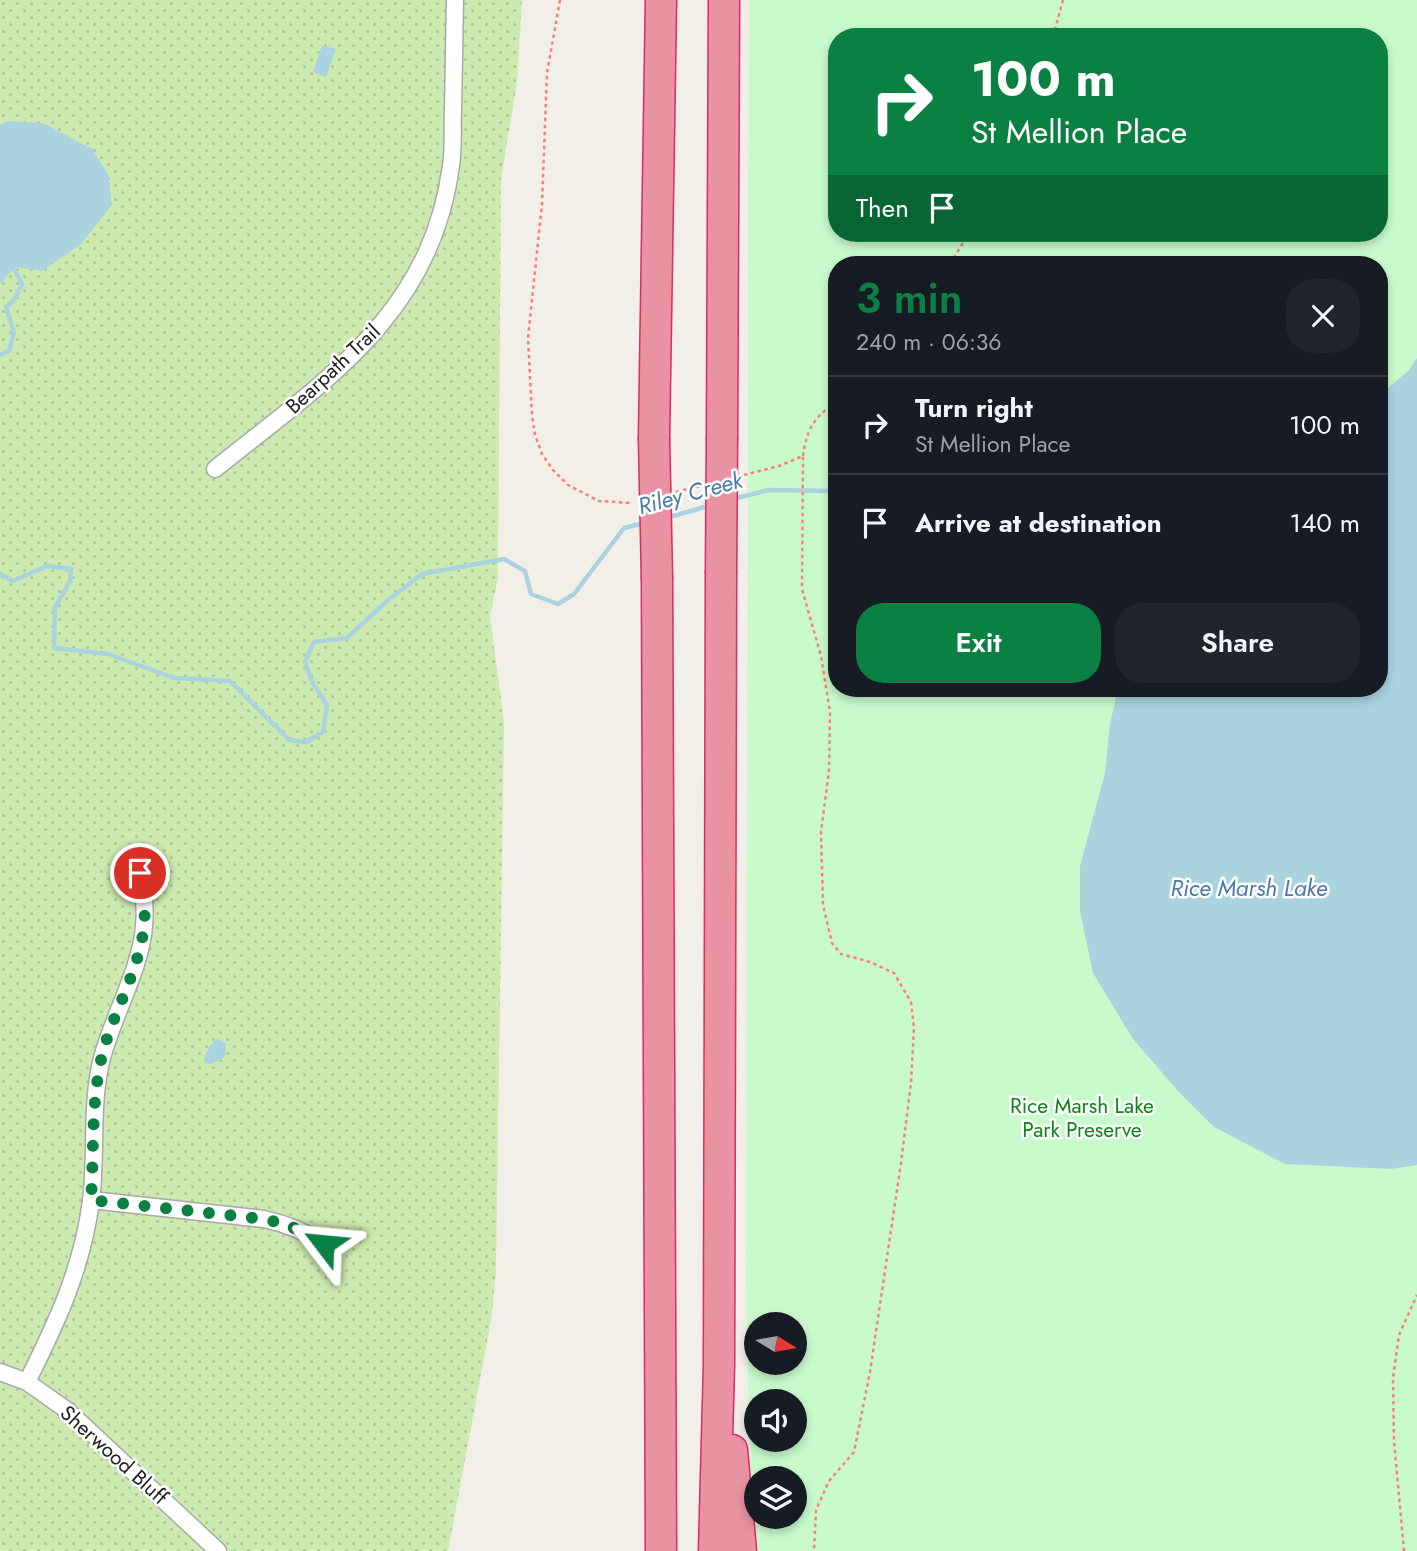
<!DOCTYPE html>
<html lang="en">
<head>
<meta charset="utf-8">
<style>
	:root { --surface:#171b24; --page:#20242c; --text:#f1f3f6; --muted:#9ea1a6; --line:#363941; --accent:#0b8043 }
	body { margin:0; font-family:Jost,sans-serif; background:var(--page); color:var(--text); height:100vh; display:flex; flex-direction:column; font-size:26px; white-space:nowrap }
	* { box-sizing:border-box; margin:0 }
	p { font-size:23px; color:var(--muted) }
	.icon { flex:none; width:38px; height:38px; fill:none; stroke:currentColor; stroke-width:2; stroke-linecap:round; stroke-linejoin:round }
	.map { position:relative; flex:1; overflow:hidden }
	.drawer { position:absolute; left:828px; top:256px; width:560px; height:441px; display:flex; flex-direction:column; background:var(--surface); border-radius:28px; box-shadow:0 4px 10px #0003 }
	.drawer>* { flex:none }
	.guide { position:absolute; left:828px; top:28px; width:560px; height:214px; border-radius:28px; box-shadow:0 4px 10px #0003; background:#0b8043; color:#fff; overflow:hidden }
	.needle { width:46px; rotate:101deg }
	.controls { position:absolute; left:744px; top:1312px; display:grid; gap:14px }
	.controls a { display:grid; place-items:center; width:63px; height:63px; border-radius:50%; background:var(--surface); box-shadow:0 4px 10px #0003; font-size:35px }
	.pin { position:absolute; display:grid; place-items:center; width:60px; height:60px; color:#fff; margin:-30px; border:4px solid #fff; border-radius:50%; box-shadow:0 2px 7px #0007 }
	.me { position:absolute; width:77px; margin:-38px; rotate:299deg; stroke-linejoin:round; filter:drop-shadow(0 0 5px #0008) }
	.turn { display:flex; align-items:center; gap:24px; height:147px; padding:0 28px; font-size:32px }
	.turn .icon { width:91px; height:91px; stroke-width:2.5 }
	.turn b { display:block; font-size:49px; line-height:60px }
	.then { display:flex; align-items:center; height:66px; padding:0 28px; background:#0003; gap:14px; font-size:26px }
	.round { display:grid; place-items:center; flex:none; width:74px; height:74px; border-radius:28px; background:var(--page) }
	.headline { display:flex; align-items:center; justify-content:space-between; height:119px; padding:0 28px }
	h1 { font-size:42px; font-weight:600; line-height:52px; color:var(--accent) }
	.action { display:flex; gap:14px; margin-top:auto; padding:14px 28px }
	.action a { flex:1; height:80px; border-radius:28px; background:var(--accent); color:#fff; font-size:28px; font-weight:600; line-height:80px; text-align:center }
	.action a+a { background:var(--page); color:var(--text) }
	ul { padding:0; list-style:none }
	li { display:flex; align-items:center; gap:21px; height:98px; padding:0 28px; border-top:2px solid var(--line) }
	li div { flex:1 }
	li b { display:block; font-size:26px }
	li em { font-style:normal }
	.map>svg:first-child { display:block }
	.grass { fill:url(#grass-dots) }
	.park { fill:#c8facc; fill-rule:evenodd }
	.water { fill:#aad3df }
	.lines { fill:none; stroke-linecap:round; stroke-linejoin:round }
	.stream { stroke:#aad3df; stroke-width:4.5 }
	.street-casing { stroke:#a9a9a9; stroke-width:19 }
	.highway-casing { stroke:#dc2a67; stroke-width:33 }
	.path { stroke:#fa8072; stroke-width:2.5; stroke-dasharray:3.5 3.5; stroke-linecap:butt }
	.street { stroke:#fff; stroke-width:16 }
	.highway { stroke:#e892a2; stroke-width:30 }
	.highway-bridge-casing { stroke:#dc2a67; stroke-width:33; stroke-linecap:butt }
	.highway-bridge { stroke:#e892a2; stroke-width:30 }
	.route { stroke:#0b8043; stroke-width:12; stroke-dasharray:0 21.6 }
	.labels { text-anchor:middle; stroke-width:5; stroke-linejoin:round; paint-order:stroke }
	.street-label { font-size:21px; fill:#222; stroke:#fff }
	.park-label { font-size:21px; fill:#0c8416; stroke:#fff }
	.water-label { font-size:23px; font-style:italic; fill:#4a7aab; stroke:#fff }
</style>
</head>
<body>
<div class="map">
<svg width="1417" height="1551" viewBox="0 0 1417 1551">
	<defs>
		<pattern id="grass-dots" width="8" height="8" patternUnits="userSpaceOnUse" patternTransform="scale(1.75)"><rect width="8" height="8" fill="#cdebb0"/><path d="M2 2h.1M6 6h.1" fill="none" stroke="#b0c997" stroke-width="1.8" stroke-linecap="round"/></pattern>
	</defs>
	<rect width="100%" height="100%" fill="#f2efe9"/>
	<polygon class="grass" points="0,0 522,0 517,83 501,179 498,578 490,617 504,721 496,1270 492,1315 448,1551 0,1551"/>
	<path class="park" d="M749 0H1417V1551H758L750 1464 746 1288ZM836 37H1379V233H836ZM836 264H1379V688H836ZM756 1325H794V1363H756ZM756 1402H794V1440H756ZM756 1479H794V1517H756Z"/>
	<g class="water">
		<polygon points="322,45 336,49 326,77 313,72"/>
		<polygon points="8,121 43,123 92,149 108,174 112,205 81,244 42,271 15,267 0,284 0,125"/>
		<polygon points="1417,358 1417,1165 1391,1169 1285,1164 1214,1127 1178,1091 1133,1039 1093,973 1080,911 1080,866 1105,773 1110,724 1118,688 1379,688 1379,396 1409,370"/>
		<path d="M218 1039 226 1043 225 1057 211 1064 204 1063C203 1056 212 1041 218 1039Z"/>
	</g>
	<g class="lines">
		<g class="stream">
			<polyline points="0,355 9,351 14,333 6,307 14,300 22,284 11,263"/>
			<polyline points="733,499 769,490 836,491"/>
			<polyline points="666,518 712,505"/>
			<polyline points="0,574 13,581 47,566 71,569 70,582 55,607 54,648 108,654 174,678 230,681 289,740 306,742 323,732 327,705 312,682 305,662 314,642 347,638 387,601 422,574 504,559 525,571 531,594 558,604 574,594 624,528 644,523"/>
		</g>
		<g class="street-casing">
			<g id="street">
				<path d="M215 469C323 382 432 315 451 165 454 147 452 129 453 112 454 74 454 37 455 0"/>
				<path d="M91 1200 264 1219C287 1224 305 1231 324 1244"/>
				<polyline points="0,1372 27,1382 68,1411 218,1551"/>
				<path d="M27 1382C57 1322 82 1269 91 1201 97 1154 90 1105 102 1058 113 1016 141 968 144 926 146 907 143 891 140 873"/>
			</g>
		</g>
		<g class="highway-casing">
			<g id="highway">
				<polyline points="654,438 661,0"/>
				<polyline points="722,438 724,0"/>
				<polyline points="657,579 661,1551"/>
				<polyline points="732,1450 741,1551"/>
				<polyline points="714,1551 719,1365 721,574"/>
			</g>
		</g>
		<g class="path">
			<polyline points="560,0 547,73 542,204 528,338 532,415 535,435 542,454 553,470 568,485 599,501 632,503"/>
			<polyline points="1053,37 1063,0"/>
			<polyline points="950,264 969,233"/>
			<path d="M803 456C806 431 814 416 836 403"/>
			<polyline points="744,475 779,466 803,456 802,589 821,656 830,712 829,771 821,832 823,905 832,943 841,954 870,962 894,973 911,1002 914,1028 911,1083 901,1163 870,1372 854,1452 829,1481 816,1510 814,1551"/>
			<polyline points="676,492 700,486"/>
			<polyline points="1404,1551 1394,1441 1393,1378 1399,1335 1417,1295"/>
		</g>
		<use href="#street" class="street"/>
		<use href="#highway" class="highway"/>
		<g class="highway-bridge-casing">
			<g id="highway-bridge">
				<polyline points="654,438 657,579"/>
				<polyline points="721,574 722,438"/>
			</g>
		</g>
		<use href="#highway-bridge" class="highway-bridge"/>
	</g>
	<g class="lines">
		<path class="route" d="M140 873C143 891 146 908 144 926 139 973 111 1015 101 1060 91 1106 94 1153 91 1200L264 1219C287 1224 305 1231 324 1244"/>
	</g>
	<g class="labels">
		<g class="street-label">
			<text transform="translate(333 369) rotate(-43)" y="7">Bearpath Trail</text>
			<text transform="translate(114 1455) rotate(42)" y="7">Sherwood Bluff</text>
		</g>
		<g class="park-label">
			<text x="1082" y="1113">Rice Marsh Lake<tspan x="1082" dy="24">Park Preserve</tspan></text>
		</g>
		<g class="water-label">
			<text transform="translate(690 493) rotate(-15)" y="8">Riley Creek</text>
			<text x="1249" y="896">Rice Marsh Lake</text>
		</g>
	</g>
</svg>
<div class="controls">
<a><svg class="needle" viewBox="-14 -14 28 28"><path d="M0-13l5 13h-10z" fill="#e53935"/><path d="M0 13l5-13h-10z" fill="#9ea1a6"/></svg></a>
<a><svg class="icon" aria-label="sound" viewBox="0 0 24 24"><path d="M4 9h4l5-4v14l-5-4H4zM17 9q2 3 0 6"/></svg></a>
<a><svg class="icon" aria-label="layers" viewBox="0 0 24 24"><path d="M12 4l9 5-9 5-9-5zM3 14l9 5 9-5"/></svg></a>
</div>
<div class="pin" style="left:140px;top:873px;background:#d93025"><svg class="icon" aria-label="arrive" viewBox="0 0 24 24"><path d="M6 21V4h12l-3 4 3 4H6"/></svg></div>
<svg class="me" style="left:324px;top:1244px" viewBox="-20 -20 40 40"><path d="M0-17L14 15 0 8-14 15z" fill="#0b8043" stroke="#fff" stroke-width="4"/></svg>
<div class="guide">
<div class="turn"><svg class="icon" aria-label="right" viewBox="0 0 24 24"><path d="M7 20v-9h11M14 6l5 5-5 5"/></svg><div><b>100 m</b>St Mellion Place</div></div>
<div class="then">Then<svg class="icon" aria-label="arrive" viewBox="0 0 24 24"><path d="M6 21V4h12l-3 4 3 4H6"/></svg></div>
</div>
<section class="drawer">
<div class="headline"><div><h1>3 min</h1><p>240 m · 06:36</p></div><a class="round"><svg class="icon" aria-label="close" viewBox="0 0 24 24"><path d="M6 6l12 12M18 6L6 18"/></svg></a></div>
<ul>
<li><svg class="icon" aria-label="right" viewBox="0 0 24 24"><path d="M7 20v-9h11M14 6l5 5-5 5"/></svg><div><b>Turn right</b><p>St Mellion Place</p></div><em>100 m</em></li>
<li><svg class="icon" aria-label="arrive" viewBox="0 0 24 24"><path d="M6 21V4h12l-3 4 3 4H6"/></svg><div><b>Arrive at destination</b></div><em>140 m</em></li>
</ul>
<div class="action"><a>Exit</a><a>Share</a></div>
</section>
</div>
</body>
</html>
